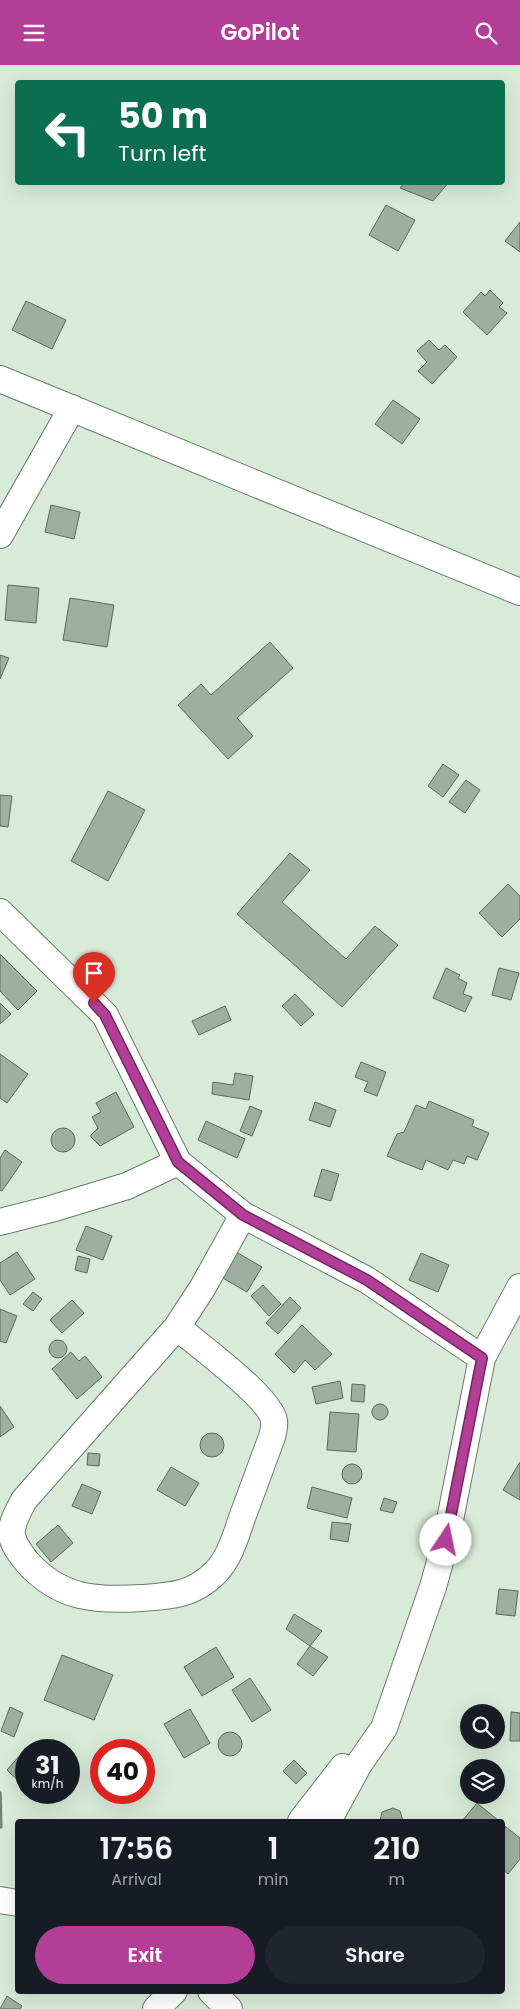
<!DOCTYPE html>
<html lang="en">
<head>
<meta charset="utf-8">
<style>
	:root { --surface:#171b24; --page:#20242c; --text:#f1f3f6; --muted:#9ea1a6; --accent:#b33e97 }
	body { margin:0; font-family:Poppins,sans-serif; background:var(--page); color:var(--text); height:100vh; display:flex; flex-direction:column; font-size:19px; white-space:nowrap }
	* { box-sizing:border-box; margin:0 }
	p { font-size:16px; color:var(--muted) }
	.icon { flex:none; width:28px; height:28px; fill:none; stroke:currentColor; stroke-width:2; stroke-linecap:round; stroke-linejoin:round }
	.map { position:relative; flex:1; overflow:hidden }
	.side { position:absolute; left:15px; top:1754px; width:490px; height:175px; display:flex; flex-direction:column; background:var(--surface); border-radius:5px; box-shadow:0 5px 20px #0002 }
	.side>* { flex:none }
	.hud { position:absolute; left:15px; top:15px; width:490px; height:105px; border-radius:5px; box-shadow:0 5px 20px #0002; background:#0b6e4f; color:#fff; overflow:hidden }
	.fabs { position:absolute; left:460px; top:1639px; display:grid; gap:10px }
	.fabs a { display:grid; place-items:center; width:45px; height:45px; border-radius:50%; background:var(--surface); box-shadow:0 5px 20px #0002; font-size:25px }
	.speed { position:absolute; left:15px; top:1674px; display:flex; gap:10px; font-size:25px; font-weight:700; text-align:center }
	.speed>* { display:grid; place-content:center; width:65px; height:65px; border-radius:50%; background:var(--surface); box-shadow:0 5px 20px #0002; line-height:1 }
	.speed small { font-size:12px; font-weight:400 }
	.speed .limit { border:8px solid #d22; background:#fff; color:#111 }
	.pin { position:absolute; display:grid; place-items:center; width:42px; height:42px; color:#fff; margin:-51px -21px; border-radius:50% 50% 50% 0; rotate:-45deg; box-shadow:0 0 5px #0007 }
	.pin .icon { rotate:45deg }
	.me { position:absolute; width:55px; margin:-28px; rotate:11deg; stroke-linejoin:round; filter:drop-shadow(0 0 4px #0008) }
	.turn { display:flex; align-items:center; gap:18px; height:105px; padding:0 20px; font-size:22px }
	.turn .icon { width:65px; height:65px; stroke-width:2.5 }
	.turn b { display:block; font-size:35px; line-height:42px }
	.eta { display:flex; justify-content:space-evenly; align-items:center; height:85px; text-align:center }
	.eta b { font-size:30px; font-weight:600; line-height:35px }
	.button { display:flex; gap:10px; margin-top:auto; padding:10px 20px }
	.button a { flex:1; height:58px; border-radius:30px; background:var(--accent); color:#fff; font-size:20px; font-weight:600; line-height:58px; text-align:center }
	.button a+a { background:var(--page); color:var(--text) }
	header { display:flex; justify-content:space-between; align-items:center; height:65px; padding:0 20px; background:var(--accent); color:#fff; font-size:22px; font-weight:600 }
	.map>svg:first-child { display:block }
	.building { fill:#9eaf9f; stroke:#5a6a5b }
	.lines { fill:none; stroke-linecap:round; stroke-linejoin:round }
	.minor-casing { stroke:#6a7b6b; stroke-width:28 }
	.minor { stroke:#fff; stroke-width:26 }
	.route-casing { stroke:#742862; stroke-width:12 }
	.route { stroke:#b33e97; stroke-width:9 }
</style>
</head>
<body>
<header><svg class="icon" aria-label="menu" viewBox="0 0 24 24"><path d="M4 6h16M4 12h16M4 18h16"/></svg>GoPilot<svg class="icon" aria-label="search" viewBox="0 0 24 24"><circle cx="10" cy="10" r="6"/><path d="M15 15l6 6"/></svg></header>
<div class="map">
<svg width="520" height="1944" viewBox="0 0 520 1944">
	<rect width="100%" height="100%" fill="#d8ebd9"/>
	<g class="building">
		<polygon points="404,118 448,118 433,136 400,123"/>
		<polygon points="386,140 415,155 398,186 369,170"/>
		<polygon points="520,157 520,187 505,176"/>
		<polygon points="490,225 503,238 499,242 507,248 487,270 463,247 481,227 485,231"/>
		<polygon points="26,236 66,255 52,284 12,265"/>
		<polygon points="429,275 439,285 445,280 457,292 432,319 418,306 427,297 417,286"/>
		<polygon points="393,335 420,354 402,379 375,359"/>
		<polygon points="51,440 80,447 74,474 45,467"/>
		<polygon points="8,520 39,523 36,558 5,555"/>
		<polygon points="70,533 114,540 107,582 63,575"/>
		<polygon points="270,577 293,603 237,653 253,671 228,694 178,640 201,619 211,630"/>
		<polygon points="0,590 9,593 0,614"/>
		<polygon points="443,699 459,710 443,732 428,721"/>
		<polygon points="466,715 480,725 465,748 449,737"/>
		<polygon points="108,726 145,745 108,816 71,796"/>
		<polygon points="0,730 12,731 8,762 0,761"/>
		<polygon points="290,788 310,805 282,837 346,894 375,861 398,880 342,942 237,849"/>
		<polygon points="508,819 520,831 520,854 502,872 479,848"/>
		<polygon points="0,889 37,926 18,945 0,926"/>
		<polygon points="446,903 460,910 458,913 467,918 463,929 472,932 465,947 433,933"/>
		<polygon points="499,903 519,908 511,935 492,930"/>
		<polygon points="295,929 314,949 301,961 282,941"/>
		<polygon points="0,938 11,949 0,959"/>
		<polygon points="225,941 231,955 199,970 192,956"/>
		<polygon points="0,989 28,1009 7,1038 0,1033"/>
		<polygon points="361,997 386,1007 377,1031 364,1026 368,1017 355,1012"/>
		<polygon points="235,1008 253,1011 249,1035 212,1029 213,1017 233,1020"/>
		<polygon points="116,1027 134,1062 100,1081 90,1071 98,1063 92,1052 101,1047 96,1038"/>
		<polygon points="429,1036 474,1055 472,1061 489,1068 477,1095 467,1091 464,1099 453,1095 448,1105 426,1095 422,1105 387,1091 397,1069 404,1067 416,1040 426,1044"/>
		<polygon points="315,1037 336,1045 330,1062 309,1055"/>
		<polygon points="250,1041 262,1046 252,1071 240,1066"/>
		<polygon points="206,1056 245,1074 237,1093 198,1075"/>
		<circle cx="63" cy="1075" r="12"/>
		<polygon points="5,1085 22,1097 2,1126 0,1125 0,1093"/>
		<polygon points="322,1104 339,1109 331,1136 314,1131"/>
		<polygon points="86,1161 112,1171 103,1195 76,1185"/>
		<polygon points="17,1187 35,1214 10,1230 0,1215 0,1198"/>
		<polygon points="236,1187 262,1202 247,1227 221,1212"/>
		<polygon points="421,1188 449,1200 438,1227 409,1215"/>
		<polygon points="78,1191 90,1194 87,1208 75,1205"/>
		<polygon points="263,1220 281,1239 269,1251 251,1231"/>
		<polygon points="33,1227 42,1234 33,1246 23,1239"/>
		<polygon points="290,1232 301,1243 278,1269 266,1258"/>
		<polygon points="72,1235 84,1248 62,1268 50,1255"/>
		<polygon points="0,1244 17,1251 6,1278 0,1276"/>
		<polygon points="302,1260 332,1289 315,1305 305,1295 294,1308 275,1289"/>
		<circle cx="58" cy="1284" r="9"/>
		<polygon points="71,1287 79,1296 85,1291 102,1312 77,1334 52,1304"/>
		<polygon points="340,1316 343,1333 316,1339 312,1322"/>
		<polygon points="352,1319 365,1320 364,1337 351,1336"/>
		<circle cx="380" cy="1347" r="8"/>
		<polygon points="0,1341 14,1362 0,1372"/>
		<polygon points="330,1347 359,1349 356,1387 327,1385"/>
		<circle cx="212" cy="1380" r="12"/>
		<polygon points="88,1388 100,1389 99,1401 87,1400"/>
		<polygon points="520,1397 520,1435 503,1425"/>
		<circle cx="352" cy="1409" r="10"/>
		<polygon points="171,1402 199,1418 185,1441 157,1425"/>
		<polygon points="82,1419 101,1427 92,1449 72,1441"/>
		<polygon points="312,1422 352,1433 347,1453 307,1443"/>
		<polygon points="384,1433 397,1437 393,1448 380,1445"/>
		<polygon points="332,1457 351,1459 348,1477 330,1474"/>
		<polygon points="58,1460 73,1478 51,1497 36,1479"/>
		<polygon points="499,1524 518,1526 515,1551 496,1549"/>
		<polygon points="294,1549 322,1566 310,1581 286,1564"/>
		<polygon points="310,1581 328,1592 313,1611 297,1599"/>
		<polygon points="216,1582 234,1612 202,1631 184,1602"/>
		<polygon points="62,1590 113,1610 94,1655 44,1635"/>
		<polygon points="250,1613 271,1645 252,1657 232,1625"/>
		<polygon points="10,1642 23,1648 14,1672 1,1666"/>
		<polygon points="190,1644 210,1678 184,1693 164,1659"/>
		<polygon points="511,1647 520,1648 520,1676 510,1676"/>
		<polygon points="496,1652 499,1652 497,1675 492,1675 496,1675"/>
		<circle cx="230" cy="1679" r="12"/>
		<polygon points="22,1688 26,1692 26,1723 7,1705"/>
		<polygon points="294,1695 307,1708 296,1719 283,1706"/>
		<polygon points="1,1727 2,1763 0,1763 0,1727"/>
		<polygon points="477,1738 499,1756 462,1756"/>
		<polygon points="393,1743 400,1746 403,1756 380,1756 382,1747"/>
		<polygon points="502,1759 520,1773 520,1794 508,1809 502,1804"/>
		<polygon points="7,1931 22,1941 20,1944 0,1944"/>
	</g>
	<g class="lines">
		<g class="minor-casing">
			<g id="minor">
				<polyline points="0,314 520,527"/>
				<polyline points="0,470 72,343"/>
				<polyline points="0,847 105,950 178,1097 243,1150 367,1215 482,1293"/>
				<polyline points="0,1157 51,1144 127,1121 178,1097"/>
				<path d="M177 1262C197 1279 271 1333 274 1356 275 1361 273 1367 272 1372 262 1398 253 1424 243 1450 236 1470 230 1493 215 1508 193 1530 171 1531 142 1533 96 1536 60 1534 27 1497 21 1489 14 1481 12 1471 10 1459 19 1445 24 1435L177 1262 203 1222 243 1150"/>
				<polyline points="301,1756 343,1702"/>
				<polyline points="328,1756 359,1699 384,1663 433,1522 446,1475 482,1293 520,1222"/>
				<polyline points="0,1835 18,1838"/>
				<polyline points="211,1926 229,1944"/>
				<polyline points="156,1944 174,1926"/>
			</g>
		</g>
		<use href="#minor" class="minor"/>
	</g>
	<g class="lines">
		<g class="route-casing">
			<polyline id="route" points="94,938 105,950 178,1097 243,1150 367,1215 482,1293 446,1475"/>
		</g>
		<use href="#route" class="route"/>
	</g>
</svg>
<div class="fabs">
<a><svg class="icon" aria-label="search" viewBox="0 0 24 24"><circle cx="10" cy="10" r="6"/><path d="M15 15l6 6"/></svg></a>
<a><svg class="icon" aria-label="layers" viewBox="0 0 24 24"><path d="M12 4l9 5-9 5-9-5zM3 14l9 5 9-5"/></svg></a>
</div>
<div class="speed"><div>31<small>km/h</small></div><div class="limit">40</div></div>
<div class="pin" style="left:94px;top:938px;background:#d93025"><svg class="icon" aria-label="arrive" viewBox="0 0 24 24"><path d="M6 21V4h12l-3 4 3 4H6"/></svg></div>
<svg class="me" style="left:446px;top:1475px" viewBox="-20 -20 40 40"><circle r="19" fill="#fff"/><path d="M0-13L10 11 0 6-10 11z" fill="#b33e97"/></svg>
<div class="hud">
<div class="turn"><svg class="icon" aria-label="left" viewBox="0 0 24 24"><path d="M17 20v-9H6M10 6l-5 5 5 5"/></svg><div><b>50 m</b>Turn left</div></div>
</div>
<section class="side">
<div class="eta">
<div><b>17:56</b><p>Arrival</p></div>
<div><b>1</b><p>min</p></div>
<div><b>210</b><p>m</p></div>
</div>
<div class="button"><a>Exit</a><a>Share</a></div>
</section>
</div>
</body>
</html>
